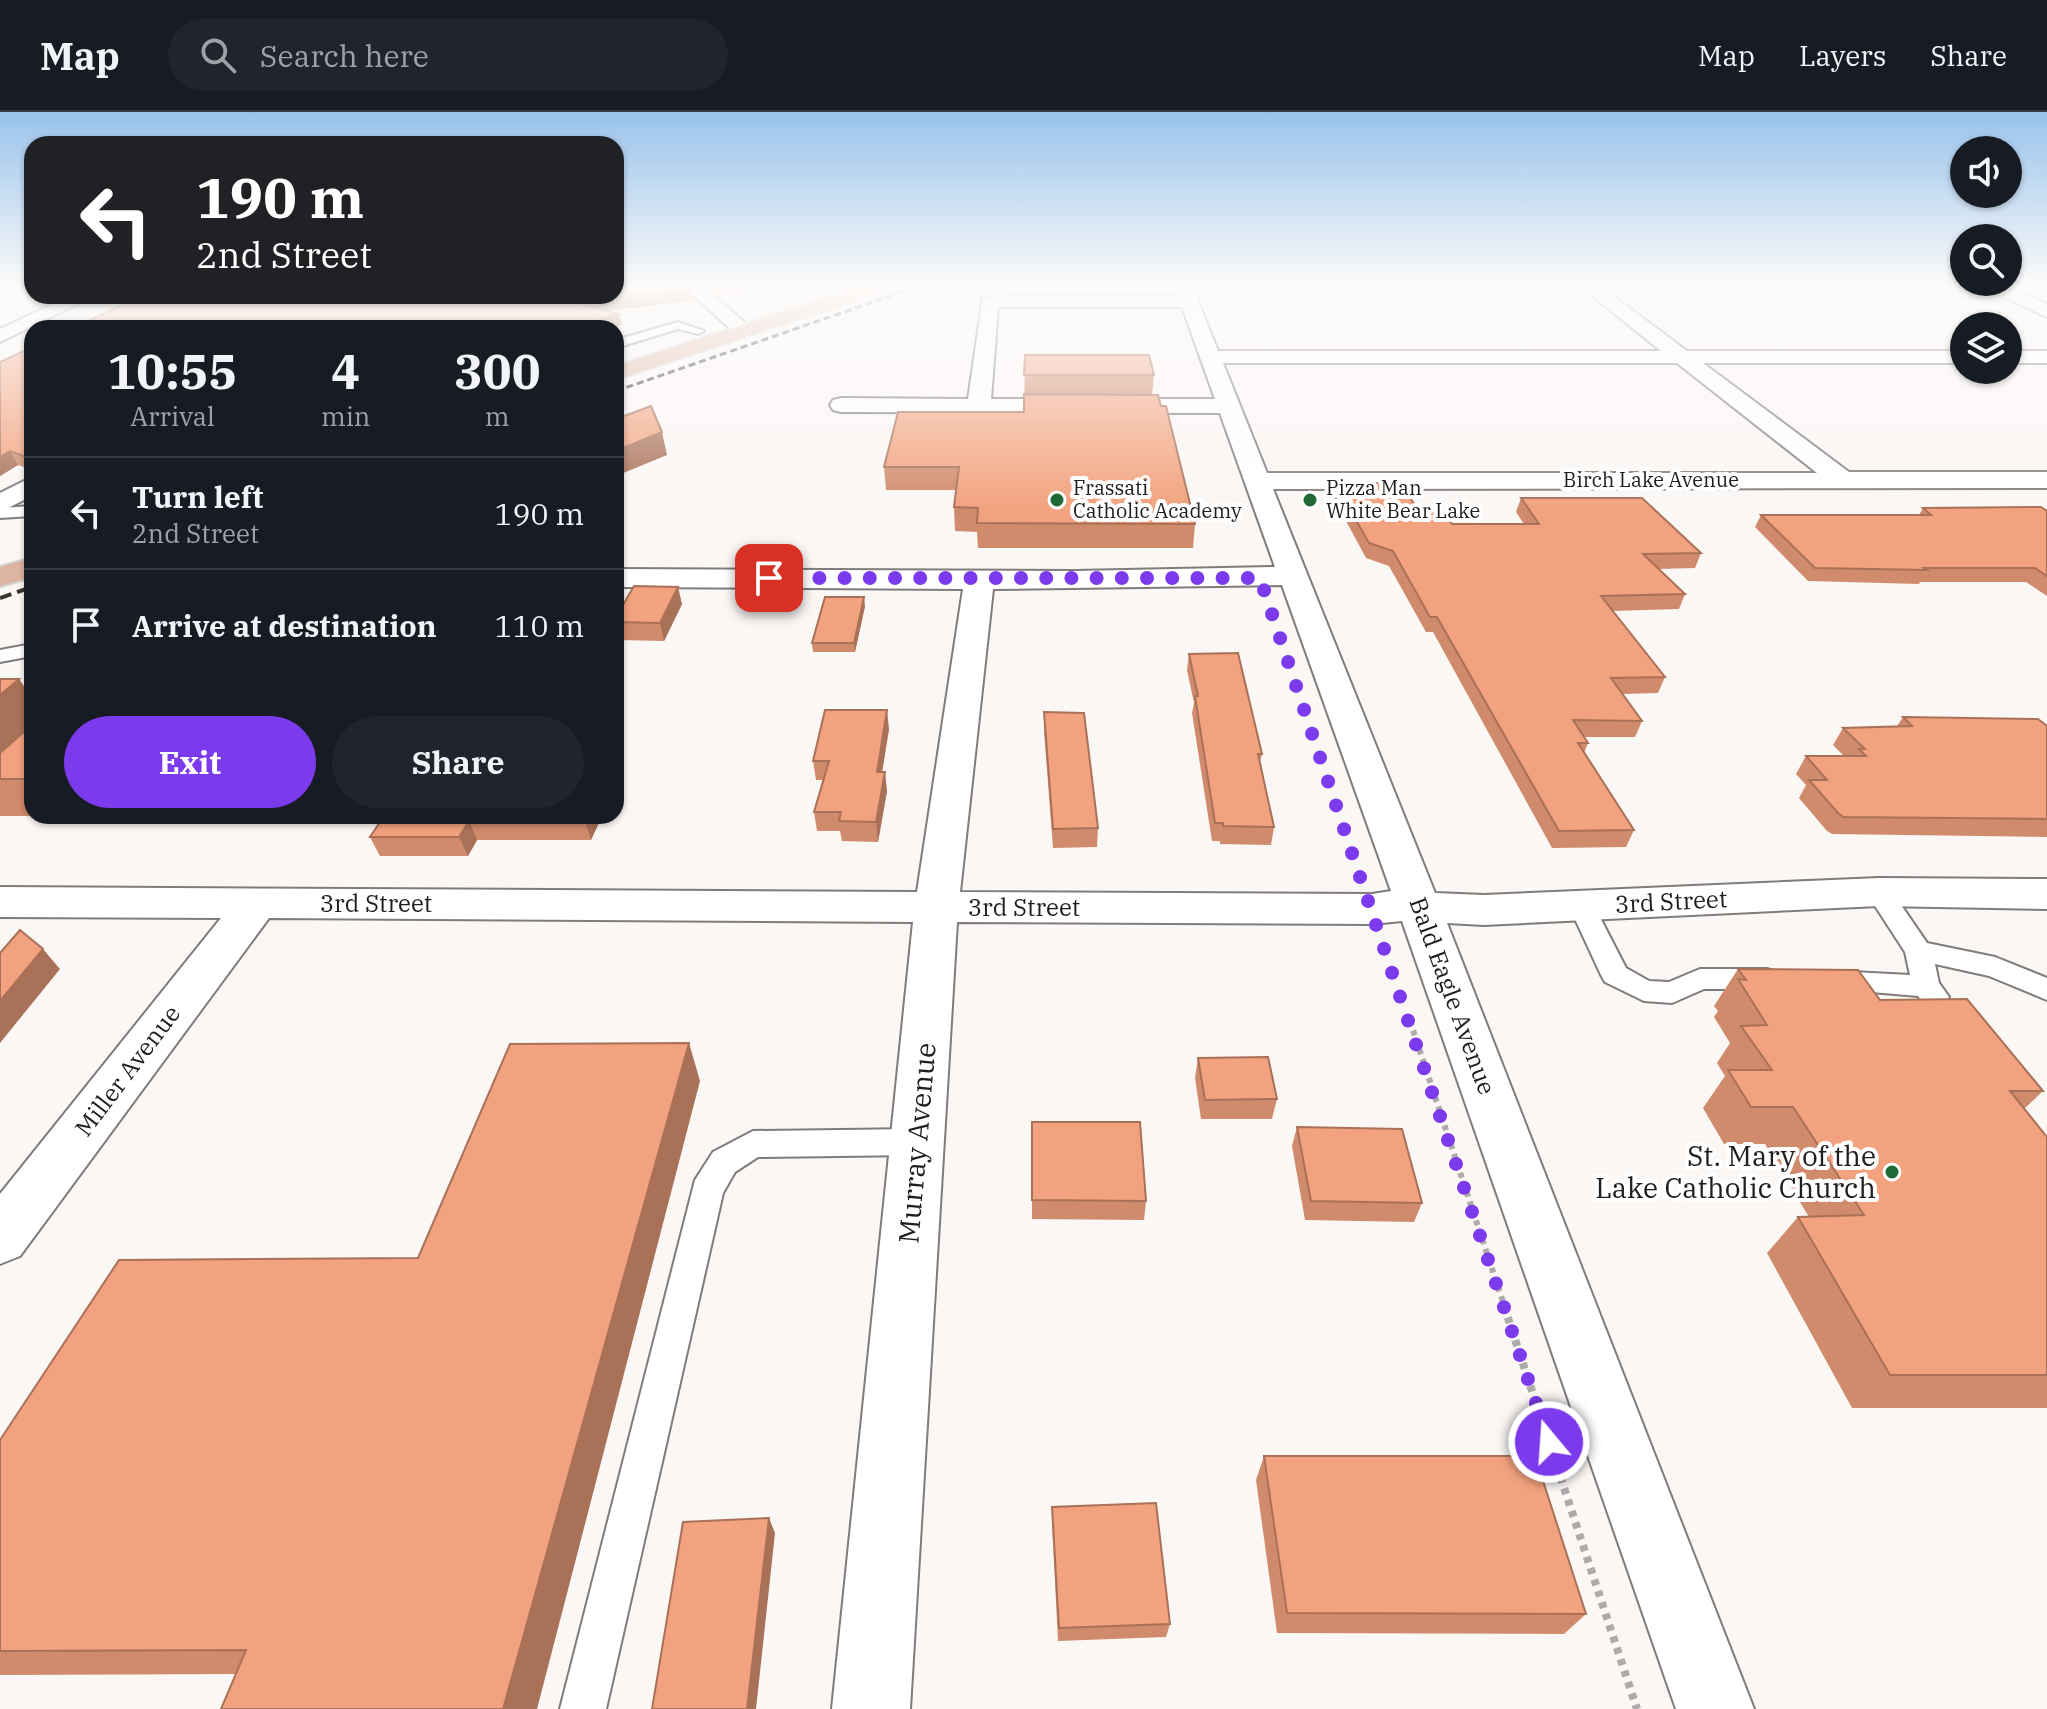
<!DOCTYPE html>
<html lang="en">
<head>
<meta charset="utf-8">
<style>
	:root { --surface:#171b24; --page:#20242c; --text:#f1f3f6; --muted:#9ea1a6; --line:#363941; --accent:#7c3aed }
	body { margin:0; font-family:"IBM Plex Serif",serif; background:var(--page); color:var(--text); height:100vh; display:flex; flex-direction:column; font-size:30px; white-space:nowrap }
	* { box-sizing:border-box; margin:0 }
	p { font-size:26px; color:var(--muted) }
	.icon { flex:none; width:44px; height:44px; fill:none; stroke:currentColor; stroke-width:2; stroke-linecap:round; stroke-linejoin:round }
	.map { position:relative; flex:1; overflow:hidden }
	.details { position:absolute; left:24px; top:208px; width:600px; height:504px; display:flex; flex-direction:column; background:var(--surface); border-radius:24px; box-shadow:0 2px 6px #0004 }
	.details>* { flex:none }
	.top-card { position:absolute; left:24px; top:24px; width:600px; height:168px; border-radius:24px; box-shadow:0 2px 6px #0004; background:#202124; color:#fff; overflow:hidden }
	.buttons { position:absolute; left:1950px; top:24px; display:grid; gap:16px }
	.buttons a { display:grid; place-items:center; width:72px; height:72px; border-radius:50%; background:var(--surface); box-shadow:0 2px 6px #0004; font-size:40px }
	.pin { position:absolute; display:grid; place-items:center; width:68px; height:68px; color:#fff; margin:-34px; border-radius:16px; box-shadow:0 4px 12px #0006 }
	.me { position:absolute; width:88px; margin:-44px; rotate:342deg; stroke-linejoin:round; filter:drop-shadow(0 0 6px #0008) }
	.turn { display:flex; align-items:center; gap:28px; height:168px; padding:0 40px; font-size:36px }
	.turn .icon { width:104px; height:104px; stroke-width:2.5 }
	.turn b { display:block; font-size:56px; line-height:68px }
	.eta { display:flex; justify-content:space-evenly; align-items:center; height:136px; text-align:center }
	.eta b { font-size:48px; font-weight:700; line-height:56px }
	.action { display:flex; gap:16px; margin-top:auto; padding:16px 40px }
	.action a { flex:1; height:92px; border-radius:48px; background:var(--accent); color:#fff; font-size:32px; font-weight:700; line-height:92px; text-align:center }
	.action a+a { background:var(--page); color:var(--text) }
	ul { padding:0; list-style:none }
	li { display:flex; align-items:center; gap:24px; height:112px; padding:0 40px; border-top:2px solid var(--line) }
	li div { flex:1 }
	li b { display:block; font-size:30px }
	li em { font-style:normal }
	header { display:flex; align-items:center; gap:48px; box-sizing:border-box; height:112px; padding:0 40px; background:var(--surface); border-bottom:2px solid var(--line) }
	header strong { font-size:38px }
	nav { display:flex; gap:44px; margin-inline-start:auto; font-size:28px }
	.search { width:560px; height:72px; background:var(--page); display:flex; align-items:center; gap:20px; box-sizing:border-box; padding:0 28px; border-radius:44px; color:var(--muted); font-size:30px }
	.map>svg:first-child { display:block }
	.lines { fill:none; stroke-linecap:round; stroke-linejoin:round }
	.service-casing { stroke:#7f7c7b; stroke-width:4 }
	.minor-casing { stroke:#7f7c7b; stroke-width:4 }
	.primary-casing { stroke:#d2d2d2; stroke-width:4 }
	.path-far1 { stroke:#adaaa9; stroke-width:6; stroke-dasharray:5 5; stroke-linecap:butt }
	.path { stroke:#adaaa9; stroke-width:8; stroke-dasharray:6 6; stroke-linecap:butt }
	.service { fill:#fff; fill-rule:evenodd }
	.minor { fill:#fff; fill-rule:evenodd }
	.primary { fill:#ddb4a0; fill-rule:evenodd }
	.rail-far1 { stroke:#363534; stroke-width:3; stroke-dasharray:7 4; stroke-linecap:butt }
	.rail { stroke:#363534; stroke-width:4; stroke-dasharray:12 6; stroke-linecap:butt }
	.wall { fill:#d08b6c }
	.shaded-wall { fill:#a97158 }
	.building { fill:#f2a27e; stroke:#a97158; stroke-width:2 }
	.route { stroke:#7c3aed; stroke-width:14; stroke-dasharray:0 25.2 }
	.poi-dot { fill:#1f6936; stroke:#fff; stroke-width:3 }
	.labels { text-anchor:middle; stroke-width:8; stroke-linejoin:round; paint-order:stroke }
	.far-street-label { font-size:20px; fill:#1f1e1d; stroke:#fff }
	.far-poi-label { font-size:20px; fill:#1f1e1d; stroke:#fff; text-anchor:start }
	.street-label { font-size:24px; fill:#1f1e1d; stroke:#fff }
	.near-street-label { font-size:28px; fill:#1f1e1d; stroke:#fff }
	.near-poi-label { font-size:28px; fill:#1f1e1d; stroke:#fff; text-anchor:end }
</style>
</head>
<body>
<header>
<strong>Map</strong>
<div class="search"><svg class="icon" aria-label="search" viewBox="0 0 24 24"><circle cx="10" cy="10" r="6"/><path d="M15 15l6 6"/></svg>Search here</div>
<nav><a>Map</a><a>Layers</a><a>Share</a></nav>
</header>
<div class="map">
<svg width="2047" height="1597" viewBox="0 0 2047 1597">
	<rect width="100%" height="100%" fill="#faf7f5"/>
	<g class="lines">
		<g class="service-casing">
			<g id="service">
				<polygon points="678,210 704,219 698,222 678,217 616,236 616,228"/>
				<polygon points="32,394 32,404 0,406 0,396"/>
				<polygon points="32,532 32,544 0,550 0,538"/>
				<path d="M1879 771 1888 774 1927 831 1995 845 2047 866V888L1989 864 1935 852 1939 871 1949 885 1945 892C1932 896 1926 894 1918 884L1824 876 1820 869 1824 862 1834 859 1910 863 1905 840 1866 780 1870 774Z"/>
				<polygon points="1582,785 1591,788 1626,856 1649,869 1669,870 1700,857 1767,857 1777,860 1781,867 1777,874 1767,877 1704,877 1672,891 1644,889 1605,870 1601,863 1569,794 1573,788"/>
				<polygon points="917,1017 928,1021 933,1030 928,1039 917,1043 758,1045 735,1060 723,1081 606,1597 560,1597 695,1068 713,1040 753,1019"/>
			</g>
		</g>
		<g class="minor-casing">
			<g id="minor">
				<polygon points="683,174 703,174 754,219 744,225 737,223"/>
				<path d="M1174 174H1192L1218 239H1661L1580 174H1600L1687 239H1964V251H1703L1849 360H2047V376L1273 377 1435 781 1484 783 1879 766 2047 767V797L1879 794 1484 813 1447 811 1754 1597H1676L1402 809 1372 812 957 810 910 1597H832L913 810 269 806 20 1144 0 1152V1082L221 806 0 805V775L917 780 963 477 616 475V457L1075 459 1275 455 1220 301 841 300 833 298 830 293 833 288 841 286 968 287 983 185 1178 184ZM998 195H1182L1215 287H991ZM1223 251H1677L1817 361H1267ZM1282 473 1391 779 1372 782 960 780 993 477Z"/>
				<polygon points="1980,174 2004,174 2047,192 2047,205"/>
				<polygon points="70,184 94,184 0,230 0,217"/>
				<rect x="2008" y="239" width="39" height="12"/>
				<polygon points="32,365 32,384 0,400 0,381"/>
			</g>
		</g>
		<g class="primary-casing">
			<g id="primary">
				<polygon points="863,174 890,174 887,178 616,267 616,254"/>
				<polygon points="32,446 32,465 0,474 0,455"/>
			</g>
		</g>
		<polyline class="path-far1" points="1410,909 1505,1196"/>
		<polyline class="path" points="1504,1194 1637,1597"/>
		<use href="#service" class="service"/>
		<use href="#minor" class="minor"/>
		<use href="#primary" class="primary"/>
		<polyline class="rail-far1" points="616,279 919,174"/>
		<polyline class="rail" points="0,486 32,475"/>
	</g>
	<g class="wall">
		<polygon points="707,174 776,174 719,184"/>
		<polygon points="692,177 694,188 608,199 619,202 622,213 613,216 73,216 139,184 616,184"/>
		<polygon points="32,235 32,358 18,353 0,364 0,250"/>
		<polygon points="1025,243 1154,263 1152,283 1195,412 1193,436 978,436 977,420 955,419 954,395 956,378 886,378 884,355 1024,300"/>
		<polygon points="1335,371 1418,399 1452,412 1524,412 1516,400 1521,386 1701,441 1695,456 1658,457 1685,482 1679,497 1612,499 1665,565 1658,581 1622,582 1642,609 1635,625 1584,625 1588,631 1584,641 1634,718 1626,735 1552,736 1433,520 1426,520 1389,454 1366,446 1333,385"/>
		<polygon points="1923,396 2047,399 2047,484 2026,470 1920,470 1919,472 1808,469 1755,415 1761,403 1919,403"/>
		<polygon points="682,492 664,529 618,528 616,521 616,505"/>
		<polygon points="865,494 855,540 813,540 812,531"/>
		<polygon points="1189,542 1262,642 1260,650 1274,715 1271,733 1220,732 1220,729 1212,729 1192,601 1194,591 1187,558"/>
		<polygon points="0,567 19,567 32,586 32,704 0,704"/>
		<polygon points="1044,600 1098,716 1097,735 1053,736 1044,619"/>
		<polygon points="1903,605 2047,614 2047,725 1832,722 1827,719 1799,686 1806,673 1796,662 1806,644 1844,644 1833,633 1843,616 1897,614"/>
		<polygon points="889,617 882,660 887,679 878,730 842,729 840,719 817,719 814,700 824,668 816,668 813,649"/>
		<polygon points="384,704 602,704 591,728 477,728 468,744 380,744 370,725"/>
		<polygon points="1738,857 1880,888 2043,979 2024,997 2047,1025 2047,1296 1852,1296 1767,1141 1798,1105 1809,1105 1765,1032 1724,1032 1703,996 1725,964 1717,951 1730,931 1714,905 1718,899 1714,894"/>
		<polygon points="1198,946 1277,987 1272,1007 1201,1007 1195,966"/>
		<polygon points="700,969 236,1562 0,1563 0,1328 418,1146"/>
		<polygon points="1032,1010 1146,1089 1144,1108 1032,1107"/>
		<polygon points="1297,1015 1422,1091 1414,1110 1305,1108 1292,1034"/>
		<polygon points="1264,1344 1586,1502 1564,1522 1277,1521 1256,1368"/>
		<polygon points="1052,1395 1170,1512 1166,1525 1058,1529 1052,1410"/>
	</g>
	<g class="shaded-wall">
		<polygon points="718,174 776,174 719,184"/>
		<polygon points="692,177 694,188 582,202 579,191"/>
		<polygon points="619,202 622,213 613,216 571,216"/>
		<polygon points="461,210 463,216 449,216"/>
		<polygon points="662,320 667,343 616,364 616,339"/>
		<polygon points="10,339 18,353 0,364 0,345"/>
		<polygon points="678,475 682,492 664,529 660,511"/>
		<polygon points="864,485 865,494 855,540 854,531"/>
		<polygon points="19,567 32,586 32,612 0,642 0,583"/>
		<polygon points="887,598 889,617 879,679 877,660"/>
		<polygon points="885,660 887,679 878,730 876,710"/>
		<polygon points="587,704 602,704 591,728 585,709"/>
		<polygon points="469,709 477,728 468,744 459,725"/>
		<polygon points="43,837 60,857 0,931 0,889"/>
		<polygon points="689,931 700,969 537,1597 503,1597"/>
		<polygon points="769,1406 775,1421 756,1597 747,1597"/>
	</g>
	<g class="building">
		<polygon points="616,174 689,174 692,177 579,191 619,202 571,216 535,216 517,212 461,210 449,216 73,216 141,184 616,184"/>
		<polygon points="32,235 32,347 10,339 0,345 0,250"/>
		<polygon points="1025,243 1149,243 1154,263 1024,263"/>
		<polygon points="1024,282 1158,283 1161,294 1166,294 1195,412 977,411 978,396 954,395 959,355 884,355 898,300 1024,300"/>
		<polygon points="651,294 662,320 616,339 616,307"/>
		<polygon points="1335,371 1402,371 1418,399 1443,399 1452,412 1539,412 1521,386 1642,386 1701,441 1643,442 1685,482 1601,484 1665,565 1611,566 1642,609 1573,608 1588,631 1578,631 1634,718 1559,719 1437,505 1430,505 1393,439 1369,431"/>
		<polygon points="2041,395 2047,399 2047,464 2035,456 1924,456 1927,458 1815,456 1761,403 1931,403 1923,396"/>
		<polygon points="634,474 678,475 660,511 616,510 616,505"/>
		<polygon points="825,485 864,485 854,531 812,531"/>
		<polygon points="1238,541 1262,642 1258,642 1274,715 1223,714 1223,711 1215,711 1195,584 1198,584 1189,542"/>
		<polygon points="0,567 19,567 0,583"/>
		<polygon points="825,598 887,598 877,660 885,660 876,710 839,709 841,700 814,700 829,649 813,649"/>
		<polygon points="1044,600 1084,601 1098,716 1053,717"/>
		<polygon points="1903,605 2038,607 2047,614 2047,707 1843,705 1838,701 1809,668 1827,668 1806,644 1866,644 1859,637 1865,637 1843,616 1912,614"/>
		<polygon points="32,613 32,667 0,667 0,641"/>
		<polygon points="384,704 587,704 585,709 469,709 459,725 370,725"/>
		<polygon points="20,818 43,837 0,889 0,841"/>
		<polygon points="1738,857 1858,858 1880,888 1967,887 2043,979 2010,979 2047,1025 2047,1263 1890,1263 1798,1105 1864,1103 1793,995 1751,995 1728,958 1772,958 1741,914 1767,913 1738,867 1746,868"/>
		<polygon points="689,931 503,1597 221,1597 246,1538 0,1539 0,1328 119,1148 418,1146 510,932"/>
		<polygon points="1268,945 1277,987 1205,988 1198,946"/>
		<polygon points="1032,1010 1140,1010 1146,1089 1032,1088"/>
		<polygon points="1297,1015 1402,1017 1422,1091 1311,1089"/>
		<polygon points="1264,1344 1535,1344 1586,1502 1287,1501"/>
		<polygon points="1156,1391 1170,1512 1059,1516 1052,1395"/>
		<polygon points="769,1406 747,1597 652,1597 683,1410"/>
	</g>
	<linearGradient id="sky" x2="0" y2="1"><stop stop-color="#99c3ec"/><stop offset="0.44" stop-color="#fdfbfa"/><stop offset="1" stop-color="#fdfbfa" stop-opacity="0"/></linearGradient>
	<rect width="2047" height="398" fill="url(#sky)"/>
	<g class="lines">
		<polyline class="route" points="769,466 1260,466 1549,1330"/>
	</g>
	<g class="poi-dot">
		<circle cx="1057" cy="388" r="8"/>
		<circle cx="1310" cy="388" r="8"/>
		<circle cx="1892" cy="1060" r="8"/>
	</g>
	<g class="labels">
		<g class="far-street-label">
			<text x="1651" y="375">Birch Lake Avenue</text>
		</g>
		<g class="far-poi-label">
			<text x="1073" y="383">Frassati<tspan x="1073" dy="23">Catholic Academy</tspan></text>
			<text x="1326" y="383">Pizza Man<tspan x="1326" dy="23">White Bear Lake</tspan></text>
		</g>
		<g class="street-label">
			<text transform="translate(1671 790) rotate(-3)" y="8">3rd Street</text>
			<text x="376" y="800">3rd Street</text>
			<text x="1024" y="804">3rd Street</text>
			<text transform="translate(1452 884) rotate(70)" y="8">Bald Eagle Avenue</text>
			<text transform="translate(128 959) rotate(-53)" y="8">Miller Avenue</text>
		</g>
		<g class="near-street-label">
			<text transform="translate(917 1031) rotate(-85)" y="10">Murray Avenue</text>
		</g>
		<g class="near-poi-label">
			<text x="1876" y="1054">St. Mary of the<tspan x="1876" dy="32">Lake Catholic Church</tspan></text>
		</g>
	</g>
</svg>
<div class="buttons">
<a><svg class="icon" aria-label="sound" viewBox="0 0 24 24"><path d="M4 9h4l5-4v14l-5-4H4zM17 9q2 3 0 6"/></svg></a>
<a><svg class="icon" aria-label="search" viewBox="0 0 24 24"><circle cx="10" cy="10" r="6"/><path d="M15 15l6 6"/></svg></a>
<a><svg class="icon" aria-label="layers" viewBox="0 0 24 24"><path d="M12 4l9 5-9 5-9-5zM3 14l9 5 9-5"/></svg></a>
</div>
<div class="pin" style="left:769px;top:466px;background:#d93025"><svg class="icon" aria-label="arrive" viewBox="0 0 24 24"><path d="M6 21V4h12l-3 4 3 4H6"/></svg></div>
<svg class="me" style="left:1549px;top:1330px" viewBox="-20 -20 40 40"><circle r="17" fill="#7c3aed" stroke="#fff" stroke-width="3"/><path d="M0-11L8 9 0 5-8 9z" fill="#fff"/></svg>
<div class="top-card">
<div class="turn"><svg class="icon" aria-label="left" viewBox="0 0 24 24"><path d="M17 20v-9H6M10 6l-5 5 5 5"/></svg><div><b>190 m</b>2nd Street</div></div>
</div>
<section class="details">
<div class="eta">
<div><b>10:55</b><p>Arrival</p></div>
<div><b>4</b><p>min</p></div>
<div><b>300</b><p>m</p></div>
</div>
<ul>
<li><svg class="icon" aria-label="left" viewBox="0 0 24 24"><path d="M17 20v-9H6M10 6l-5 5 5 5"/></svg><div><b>Turn left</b><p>2nd Street</p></div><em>190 m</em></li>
<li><svg class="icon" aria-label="arrive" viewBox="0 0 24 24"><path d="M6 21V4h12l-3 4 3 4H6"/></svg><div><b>Arrive at destination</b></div><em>110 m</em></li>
</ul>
<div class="action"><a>Exit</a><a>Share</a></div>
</section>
</div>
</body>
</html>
